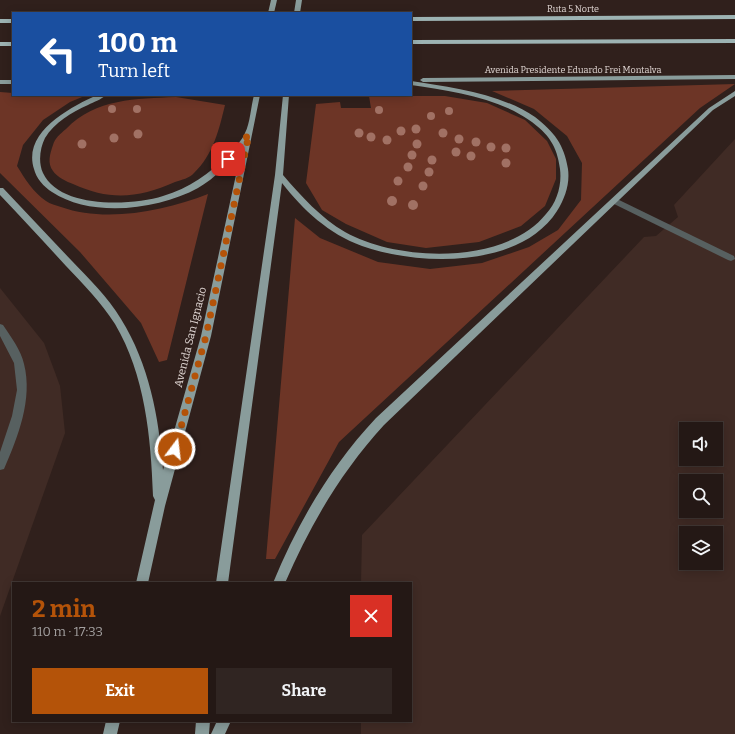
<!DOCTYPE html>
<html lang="en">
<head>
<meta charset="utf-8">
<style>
	:root { --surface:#241815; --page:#302522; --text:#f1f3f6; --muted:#a3a0a0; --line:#413734; --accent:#b45309 }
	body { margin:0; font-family:Bitter,serif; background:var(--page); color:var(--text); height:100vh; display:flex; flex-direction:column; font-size:15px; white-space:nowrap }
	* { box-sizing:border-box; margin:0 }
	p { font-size:13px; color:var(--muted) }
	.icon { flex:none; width:22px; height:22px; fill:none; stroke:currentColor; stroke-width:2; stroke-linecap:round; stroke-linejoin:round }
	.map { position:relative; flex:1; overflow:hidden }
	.panel { position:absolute; left:12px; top:582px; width:400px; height:140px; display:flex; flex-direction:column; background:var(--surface); border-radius:0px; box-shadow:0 2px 10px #0003,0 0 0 1px var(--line) }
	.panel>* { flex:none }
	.top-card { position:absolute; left:12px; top:12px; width:400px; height:84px; border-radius:0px; box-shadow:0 2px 10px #0003,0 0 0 1px var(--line); background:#1a4fa0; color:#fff; overflow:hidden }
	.buttons { position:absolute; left:679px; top:422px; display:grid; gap:8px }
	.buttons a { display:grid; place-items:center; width:44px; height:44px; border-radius:0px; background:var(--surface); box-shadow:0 2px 10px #0003,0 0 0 1px var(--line); font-size:20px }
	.pin { position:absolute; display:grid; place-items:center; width:34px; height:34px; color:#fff; margin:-17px; border-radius:8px; box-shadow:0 2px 6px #0006 }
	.me { position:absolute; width:44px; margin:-22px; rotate:15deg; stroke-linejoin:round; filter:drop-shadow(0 0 3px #0008) }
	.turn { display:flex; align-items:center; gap:14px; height:84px; padding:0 20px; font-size:18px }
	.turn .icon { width:52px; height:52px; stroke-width:2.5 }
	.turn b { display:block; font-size:28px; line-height:34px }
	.round { display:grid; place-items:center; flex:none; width:42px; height:42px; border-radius:0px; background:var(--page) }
	.headline { display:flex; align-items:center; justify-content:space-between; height:68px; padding:0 20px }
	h1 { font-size:24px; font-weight:700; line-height:30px; color:var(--accent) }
	.button { display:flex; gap:8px; margin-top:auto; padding:8px 20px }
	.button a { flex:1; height:46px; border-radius:0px; background:var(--accent); color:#fff; font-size:16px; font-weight:700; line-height:46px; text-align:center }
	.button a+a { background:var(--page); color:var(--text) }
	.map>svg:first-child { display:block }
	.built { fill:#402b25; fill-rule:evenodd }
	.green { fill:#6d3526 }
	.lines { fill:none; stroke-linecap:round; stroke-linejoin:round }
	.minor { fill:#576060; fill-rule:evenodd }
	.major { fill:#899c9b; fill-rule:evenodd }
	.highway { fill:#9db3b3; fill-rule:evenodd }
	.tree { fill:#a17164 }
	.route { stroke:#b45309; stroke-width:7; stroke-dasharray:0 12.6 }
	.labels { text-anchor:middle; stroke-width:3; stroke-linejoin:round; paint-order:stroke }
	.far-street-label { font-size:9px; fill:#e0d6d3; stroke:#30201c }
	.street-label { font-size:11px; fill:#e0d6d3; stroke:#30201c }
</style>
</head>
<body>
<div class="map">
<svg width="735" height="734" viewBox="0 0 735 734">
	<rect width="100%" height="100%" fill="#30201c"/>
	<g class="built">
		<path d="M735 139V734H361V721H411V583H361L362 535 644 237 656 236 678 217 674 205ZM686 429H716V459H686ZM686 481H716V511H686ZM686 533H716V563H686Z"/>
		<polygon points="0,288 44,343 60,386 65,433 0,616"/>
	</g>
	<g class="green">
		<polygon points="735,84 700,108 339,442 275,559 266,559 295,218 320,238 378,262 430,269 482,263 529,247 558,230 581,200 582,163 567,136 534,109 492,91"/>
		<path d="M0 92 13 93V95H87L70 102 43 120 23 145 17 166C25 179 33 192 46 201 50 204 56 205 61 207 106 223 164 211 208 194L167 360 159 362 141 323 80 252 0 173Z"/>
		<polygon points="369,96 445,96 487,103 525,120 547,141 556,159 556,179 545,206 521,226 479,242 426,248 387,242 346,224 322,210 306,183 316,104 340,102 341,108 371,108"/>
		<path d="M176 97 225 105C219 130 213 155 194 173 190 178 181 180 175 182 139 198 110 201 73 184 67 182 57 177 53 171 47 163 50 154 53 145 55 138 60 134 66 129 96 98 136 99 176 97Z"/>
	</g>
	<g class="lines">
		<g class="minor">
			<polygon points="615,198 734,256 735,259 731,261 728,260 612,203 611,201"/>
			<path d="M0 324 3 325C11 337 21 350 24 364 33 399 18 437 4 469L0 470V452L12 416 17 390 14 363 0 336Z"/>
		</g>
		<g class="major">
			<polygon points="271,0 277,0 274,13 268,13"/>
			<polygon points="296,0 302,0 300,13 294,13"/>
			<polygon points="735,75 735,79 423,82 420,80 423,78"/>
			<rect x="0" y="80" width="13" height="4"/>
			<path d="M411 81C450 87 502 94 535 117 554 132 564 144 568 169 570 184 565 198 557 211 520 269 418 266 362 246 329 234 303 210 282 183L228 583H216L275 175 283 95H289L283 175C301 196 321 218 345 232 398 262 505 265 546 214 557 202 562 185 560 169 557 146 549 134 529 120 496 97 450 91 411 85Z"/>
			<path d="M735 91V96L713 110 384 425C341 472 310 525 285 583H273C298 522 331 466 376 418L709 108Z"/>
			<path d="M97 95H106C102 99 94 102 88 105 72 112 54 123 45 138 40 148 38 162 43 173 60 209 131 206 163 196 189 188 210 174 228 154 234 148 242 141 245 133 250 124 251 106 254 95H260L211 336 165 506 148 583H136L155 500 153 496C151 437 145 375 115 324 101 302 83 284 66 266 44 242 22 218 0 195V188H3C26 212 49 237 72 261 89 279 108 297 121 319 149 364 159 417 163 470L201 336 242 147C230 163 215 178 198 188 158 210 91 218 52 192 44 187 36 178 34 169 22 132 71 107 97 95Z"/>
			<polygon points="106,721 120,721 117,734 103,734"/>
			<polygon points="196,721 210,721 209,734 195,734"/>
			<polygon points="217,721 231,721 225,734 211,734"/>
		</g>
		<g class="highway">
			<polygon points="735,15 735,19 411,21 411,17"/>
			<rect x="0" y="19" width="13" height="4"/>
			<polygon points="735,39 735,43 411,44 411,40"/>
			<rect x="0" y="42" width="13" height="4"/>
		</g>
	</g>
	<g class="tree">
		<circle cx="112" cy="109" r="4"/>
		<circle cx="137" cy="109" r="4"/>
		<circle cx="379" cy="110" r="4"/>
		<circle cx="449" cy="111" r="4"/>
		<circle cx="431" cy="116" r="4"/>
		<circle cx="416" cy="129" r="4.5"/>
		<circle cx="401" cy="131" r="4.5"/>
		<circle cx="359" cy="133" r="4.5"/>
		<circle cx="443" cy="133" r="4.5"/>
		<circle cx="138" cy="134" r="4.5"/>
		<circle cx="371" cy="137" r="4.5"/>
		<circle cx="114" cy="138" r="4.5"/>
		<circle cx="459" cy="139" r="4.5"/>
		<circle cx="387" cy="140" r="4.5"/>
		<circle cx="476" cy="142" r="4.5"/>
		<circle cx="82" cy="144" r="4.5"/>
		<circle cx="417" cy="144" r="4.5"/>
		<circle cx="491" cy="147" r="4.5"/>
		<circle cx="506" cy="148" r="4.5"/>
		<circle cx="456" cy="152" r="4.5"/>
		<circle cx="412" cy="155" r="4.5"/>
		<circle cx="471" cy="156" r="4.5"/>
		<circle cx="432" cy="160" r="4.5"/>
		<circle cx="506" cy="163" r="4.5"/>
		<circle cx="408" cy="167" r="4.5"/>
		<circle cx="429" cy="172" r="4.5"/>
		<circle cx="398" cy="181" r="4.5"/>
		<circle cx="423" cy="186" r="4.5"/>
		<circle cx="392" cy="201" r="5"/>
		<circle cx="413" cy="205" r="5"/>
	</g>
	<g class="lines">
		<polyline class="route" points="175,449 206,336 249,134 228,159"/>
	</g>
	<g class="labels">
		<g class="far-street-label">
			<text x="573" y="12">Ruta 5 Norte</text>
			<text x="573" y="73">Avenida Presidente Eduardo Frei Montalva</text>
		</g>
		<g class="street-label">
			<text transform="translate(190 337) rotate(-76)" y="4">Avenida San Ignacio</text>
		</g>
	</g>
</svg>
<div class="buttons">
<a><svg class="icon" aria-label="sound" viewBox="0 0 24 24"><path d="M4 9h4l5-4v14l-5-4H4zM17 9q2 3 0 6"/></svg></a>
<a><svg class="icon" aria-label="search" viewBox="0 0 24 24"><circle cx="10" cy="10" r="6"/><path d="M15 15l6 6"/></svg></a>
<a><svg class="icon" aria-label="layers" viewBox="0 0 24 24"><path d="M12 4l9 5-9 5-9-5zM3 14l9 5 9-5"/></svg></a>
</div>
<div class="pin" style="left:228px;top:159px;background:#d93025"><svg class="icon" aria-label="arrive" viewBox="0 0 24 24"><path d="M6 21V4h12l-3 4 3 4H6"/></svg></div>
<svg class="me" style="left:175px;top:449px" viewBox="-20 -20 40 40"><circle r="17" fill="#b45309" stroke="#fff" stroke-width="3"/><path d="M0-11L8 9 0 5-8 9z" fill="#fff"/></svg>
<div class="top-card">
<div class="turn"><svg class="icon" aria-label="left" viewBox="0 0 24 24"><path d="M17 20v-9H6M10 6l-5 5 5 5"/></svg><div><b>100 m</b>Turn left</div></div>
</div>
<section class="panel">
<div class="headline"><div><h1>2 min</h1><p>110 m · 17:33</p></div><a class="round" style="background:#d93025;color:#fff"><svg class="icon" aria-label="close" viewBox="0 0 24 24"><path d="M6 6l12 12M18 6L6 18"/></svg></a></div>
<div class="button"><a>Exit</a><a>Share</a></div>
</section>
</div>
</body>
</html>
